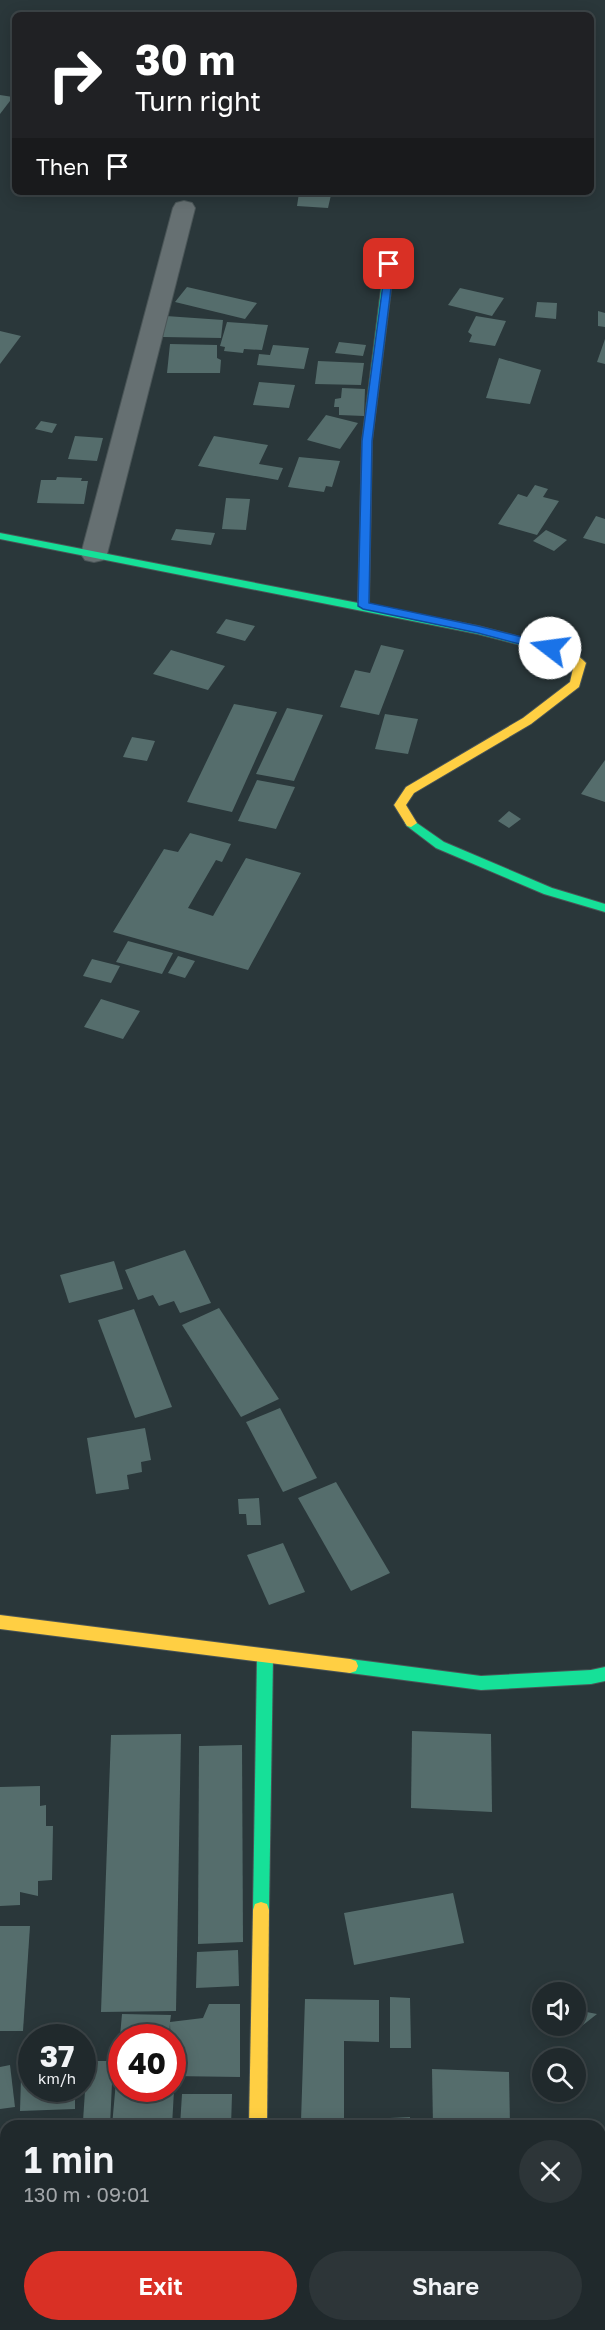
<!DOCTYPE html>
<html lang="en">
<head>
<meta charset="utf-8">
<style>
	:root { --surface:#20292c; --page:#2d3538; --text:#f1f3f6; --muted:#a2a6a9; --line:#3d4548; --accent:#d93025 }
	body { margin:0; font-family:"Golos Text",sans-serif; background:var(--page); color:var(--text); height:100vh; display:flex; flex-direction:column; font-size:22px; white-space:nowrap }
	* { box-sizing:border-box; margin:0 }
	p { font-size:20px; color:var(--muted) }
	.icon { flex:none; width:33px; height:33px; fill:none; stroke:currentColor; stroke-width:2; stroke-linecap:round; stroke-linejoin:round }
	.map { position:relative; flex:1; overflow:hidden }
	.sheet { position:absolute; left:0px; top:2120px; width:606px; height:212px; display:flex; flex-direction:column; background:var(--surface); border-radius:18px 18px 0 0; box-shadow:0 3px 15px #0003,0 0 0 2px var(--line) }
	.sheet>* { flex:none }
	.guide { position:absolute; left:12px; top:12px; width:582px; height:183px; border-radius:9px; box-shadow:0 3px 15px #0003,0 0 0 2px var(--line); background:#202124; color:#fff; overflow:hidden }
	.controls { position:absolute; left:532px; top:1982px; display:grid; gap:12px }
	.controls a { display:grid; place-items:center; width:54px; height:54px; border-radius:50%; background:var(--surface); box-shadow:0 3px 15px #0003,0 0 0 2px var(--line); font-size:30px }
	.speed { position:absolute; left:18px; top:2024px; display:flex; gap:12px; font-size:30px; font-weight:700; text-align:center }
	.speed>* { display:grid; place-content:center; width:78px; height:78px; border-radius:50%; background:var(--surface); box-shadow:0 3px 15px #0003,0 0 0 2px var(--line); line-height:1 }
	.speed small { font-size:15px; font-weight:400 }
	.speed .limit { border:9px solid #d22; background:#fff; color:#111 }
	.pin { position:absolute; display:grid; place-items:center; width:51px; height:51px; color:#fff; margin:-26px; border-radius:12px; box-shadow:0 3px 9px #0006 }
	.me { position:absolute; width:66px; margin:-33px; rotate:285deg; stroke-linejoin:round; filter:drop-shadow(0 0 4px #0008) }
	.turn { display:flex; align-items:center; gap:21px; height:126px; padding:0 24px; font-size:27px }
	.turn .icon { width:78px; height:78px; stroke-width:2.5 }
	.turn b { display:block; font-size:42px; line-height:51px }
	.then { display:flex; align-items:center; height:57px; padding:0 24px; background:#0003; gap:12px; font-size:22px }
	.round { display:grid; place-items:center; flex:none; width:63px; height:63px; border-radius:32px; background:var(--page) }
	.headline { display:flex; align-items:center; justify-content:space-between; height:102px; padding:0 24px }
	h1 { font-size:36px; font-weight:600; line-height:45px }
	.cta { display:flex; gap:12px; margin-top:auto; padding:12px 24px }
	.cta a { flex:1; height:69px; border-radius:36px; background:var(--accent); color:#fff; font-size:24px; font-weight:600; line-height:69px; text-align:center }
	.cta a+a { background:var(--page); color:var(--text) }
	.map>svg:first-child { display:block }
	.building { fill:#556d6c }
	.lines { fill:none; stroke-linecap:round; stroke-linejoin:round }
	.street-casing { stroke:#4a5557; stroke-width:2 }
	.fast-casing { stroke:#4a5557; stroke-width:2 }
	.slow-casing { stroke:#4a5557; stroke-width:2 }
	.street { fill:#667072; fill-rule:evenodd }
	.fast { fill:#16e098; fill-rule:evenodd }
	.slow { fill:#ffcf43; fill-rule:evenodd }
	.route { fill:#1a73e8; stroke:#114b97; stroke-width:1.5 }
</style>
</head>
<body>
<div class="map">
<svg width="605" height="2330" viewBox="0 0 605 2330">
	<rect width="100%" height="100%" fill="#2a373a"/>
	<g class="building">
		<polygon points="0,95 13,97 0,114"/>
		<polygon points="299,193 331,195 328,208 297,206"/>
		<polygon points="187,287 257,303 245,319 175,302"/>
		<polygon points="460,288 504,298 492,316 448,305"/>
		<polygon points="537,302 557,303 556,319 535,317"/>
		<polygon points="598,311 605,313 605,327 598,326"/>
		<polygon points="166,316 223,320 221,338 163,337"/>
		<polygon points="476,316 506,321 495,346 469,342 472,335 468,332"/>
		<polygon points="227,322 268,325 262,350 244,349 243,353 224,351 225,347 220,346"/>
		<polygon points="0,331 21,336 0,364"/>
		<polygon points="605,340 605,364 597,362 605,339"/>
		<polygon points="339,342 366,345 363,356 335,353"/>
		<polygon points="170,344 217,345 217,358 221,360 220,373 167,373"/>
		<polygon points="273,345 309,348 304,369 257,365 259,354 270,355"/>
		<polygon points="499,358 541,370 530,404 486,398"/>
		<polygon points="318,361 364,363 361,385 315,384"/>
		<polygon points="259,382 295,385 289,408 253,405"/>
		<polygon points="342,388 365,389 364,416 339,415 339,407 334,407 335,399 341,398"/>
		<polygon points="326,415 358,423 340,449 307,440"/>
		<polygon points="41,421 57,424 52,433 35,429"/>
		<polygon points="75,436 103,438 97,461 68,459"/>
		<polygon points="214,436 268,445 259,464 283,468 278,480 198,466"/>
		<polygon points="299,457 340,461 332,487 326,486 324,492 288,487"/>
		<polygon points="57,477 82,478 81,481 88,481 84,504 37,503 41,480 56,480"/>
		<polygon points="535,485 548,489 543,497 559,501 537,535 498,524 518,494 527,497"/>
		<polygon points="226,498 250,499 246,530 222,529"/>
		<polygon points="596,516 605,519 605,544 583,538"/>
		<polygon points="176,529 215,533 211,545 171,540"/>
		<polygon points="546,530 567,540 554,551 533,541"/>
		<polygon points="226,619 255,626 245,641 216,633"/>
		<polygon points="381,645 404,650 379,715 340,707 355,670 370,673"/>
		<polygon points="171,650 225,666 208,690 153,674"/>
		<polygon points="234,704 277,712 232,812 187,802"/>
		<polygon points="287,708 323,715 294,781 256,774"/>
		<polygon points="385,714 418,719 408,754 375,749"/>
		<polygon points="132,737 155,741 147,761 123,757"/>
		<polygon points="605,760 605,802 581,794"/>
		<polygon points="257,780 295,787 276,829 238,821"/>
		<polygon points="509,811 521,819 509,828 498,821"/>
		<polygon points="190,833 231,844 222,862 216,860 188,908 213,916 246,858 301,873 248,970 113,932 164,849 178,852"/>
		<polygon points="128,941 173,953 162,974 116,962"/>
		<polygon points="178,956 195,961 185,978 168,973"/>
		<polygon points="92,959 120,966 111,983 83,976"/>
		<polygon points="101,999 140,1011 123,1039 84,1027"/>
		<polygon points="185,1250 211,1303 180,1313 174,1301 159,1306 153,1295 138,1300 125,1270"/>
		<polygon points="114,1261 123,1289 69,1303 60,1275"/>
		<polygon points="219,1308 279,1399 241,1417 182,1325"/>
		<polygon points="134,1309 172,1407 135,1418 98,1320"/>
		<polygon points="280,1408 317,1478 283,1492 246,1422"/>
		<polygon points="145,1428 151,1460 141,1462 142,1472 127,1475 129,1489 96,1494 87,1438"/>
		<polygon points="336,1482 390,1573 351,1591 298,1498"/>
		<polygon points="259,1498 261,1525 247,1525 246,1514 239,1514 238,1499"/>
		<polygon points="283,1543 305,1592 269,1605 247,1555"/>
		<polygon points="412,1731 491,1734 492,1812 411,1808"/>
		<polygon points="181,1734 176,2011 101,2012 111,1735"/>
		<polygon points="242,1745 243,1942 198,1944 199,1746"/>
		<polygon points="40,1786 40,1806 46,1805 46,1826 53,1826 52,1880 38,1881 38,1896 20,1892 20,1905 0,1906 0,1787"/>
		<polygon points="453,1893 464,1943 354,1965 344,1913"/>
		<polygon points="0,1926 30,1926 23,2031 0,2031"/>
		<polygon points="238,1950 239,1986 196,1988 197,1952"/>
		<polygon points="390,1997 410,1998 411,2048 390,2048"/>
		<polygon points="305,1999 379,2000 379,2042 344,2041 344,2122 301,2121"/>
		<polygon points="209,2004 240,2004 240,2077 172,2076 170,2024 169,2037 122,2037 122,2088 174,2090 172,2126 112,2126 122,2014 171,2015 170,2022 203,2018"/>
		<polygon points="576,2010 597,2014 569,2036 568,2025 576,2025"/>
		<polygon points="22,2045 32,2045 32,2088 75,2088 75,2109 20,2111"/>
		<polygon points="87,2061 113,2061 110,2126 53,2126 53,2121 83,2121"/>
		<polygon points="10,2065 15,2107 0,2109 0,2067"/>
		<polygon points="432,2069 509,2072 510,2126 433,2126"/>
		<polygon points="182,2094 232,2094 231,2126 180,2126"/>
		<polygon points="410,2117 410,2126 350,2126 349,2120"/>
		<polygon points="0,2147 4,2148 2,2176 0,2176"/>
		<polygon points="0,2291 6,2291 6,2325 53,2325 53,2330 0,2330"/>
		<rect x="107" y="2325" width="46" height="5"/>
		<polygon points="176,2325 241,2325 242,2330 166,2330 166,2326"/>
		<polygon points="306,2325 379,2325 380,2330 306,2330"/>
	</g>
	<g class="lines">
		<g class="street-casing">
			<g id="street">
				<polygon points="184,201 192,203 195,208 107,554 103,560 94,562 85,560 81,554 173,208 176,203"/>
				<polygon points="600,2308 605,2311 605,2330 565,2330 563,2325 600,2325"/>
				<rect x="231" y="2325" width="46" height="5"/>
				<polygon points="418,2325 471,2325 469,2330 416,2330"/>
			</g>
		</g>
		<g class="fast-casing">
			<g id="fast">
				<polygon points="392,239 397,242 372,441 369,605 478,626 555,646 555,652 551,653 478,634 0,539 0,533 358,603 362,441 387,242"/>
				<polygon points="411,819 444,842 552,888 605,904 605,912 544,894 436,848 407,826 405,823"/>
				<polygon points="265,1650 271,1652 273,1657 269,1910 267,1916 261,1918 255,1916 253,1910 257,1657 259,1652"/>
				<polygon points="350,1659 481,1676 591,1670 605,1667 605,1681 591,1684 481,1690 350,1673 344,1671 342,1666 344,1661"/>
			</g>
		</g>
		<g class="slow-casing">
			<g id="slow">
				<path d="M551 645C565 649 576 652 586 663L579 687 531 724 414 793 406 805 417 823 411 827 407 826 394 805 406 787 523 718 570 682 574 664 563 656 547 652V646Z"/>
				<polygon points="0,1615 350,1659 356,1661 358,1666 356,1671 350,1673 0,1629"/>
				<polygon points="261,1902 267,1904 269,1910 267,2126 249,2126 253,1910 255,1904"/>
			</g>
		</g>
		<use href="#street" class="street"/>
		<use href="#fast" class="fast"/>
		<use href="#slow" class="slow"/>
	</g>
	<polygon class="route" points="386,262 394,264 372,441 369,603 478,626 550,644 556,648 554,651 550,652 478,633 363,609 358,606 362,441"/>
</svg>
<div class="controls">
<a><svg class="icon" aria-label="sound" viewBox="0 0 24 24"><path d="M4 9h4l5-4v14l-5-4H4zM17 9q2 3 0 6"/></svg></a>
<a><svg class="icon" aria-label="search" viewBox="0 0 24 24"><circle cx="10" cy="10" r="6"/><path d="M15 15l6 6"/></svg></a>
</div>
<div class="speed"><div>37<small>km/h</small></div><div class="limit">40</div></div>
<div class="pin" style="left:389px;top:264px;background:#d93025"><svg class="icon" aria-label="arrive" viewBox="0 0 24 24"><path d="M6 21V4h12l-3 4 3 4H6"/></svg></div>
<svg class="me" style="left:550px;top:648px" viewBox="-20 -20 40 40"><circle r="19" fill="#fff"/><path d="M0-13L10 11 0 6-10 11z" fill="#1a73e8"/></svg>
<div class="guide">
<div class="turn"><svg class="icon" aria-label="right" viewBox="0 0 24 24"><path d="M7 20v-9h11M14 6l5 5-5 5"/></svg><div><b>30 m</b>Turn right</div></div>
<div class="then">Then<svg class="icon" aria-label="arrive" viewBox="0 0 24 24"><path d="M6 21V4h12l-3 4 3 4H6"/></svg></div>
</div>
<section class="sheet">
<div class="headline"><div><h1>1 min</h1><p>130 m · 09:01</p></div><a class="round"><svg class="icon" aria-label="close" viewBox="0 0 24 24"><path d="M6 6l12 12M18 6L6 18"/></svg></a></div>
<div class="cta"><a>Exit</a><a>Share</a></div>
</section>
</div>
</body>
</html>
